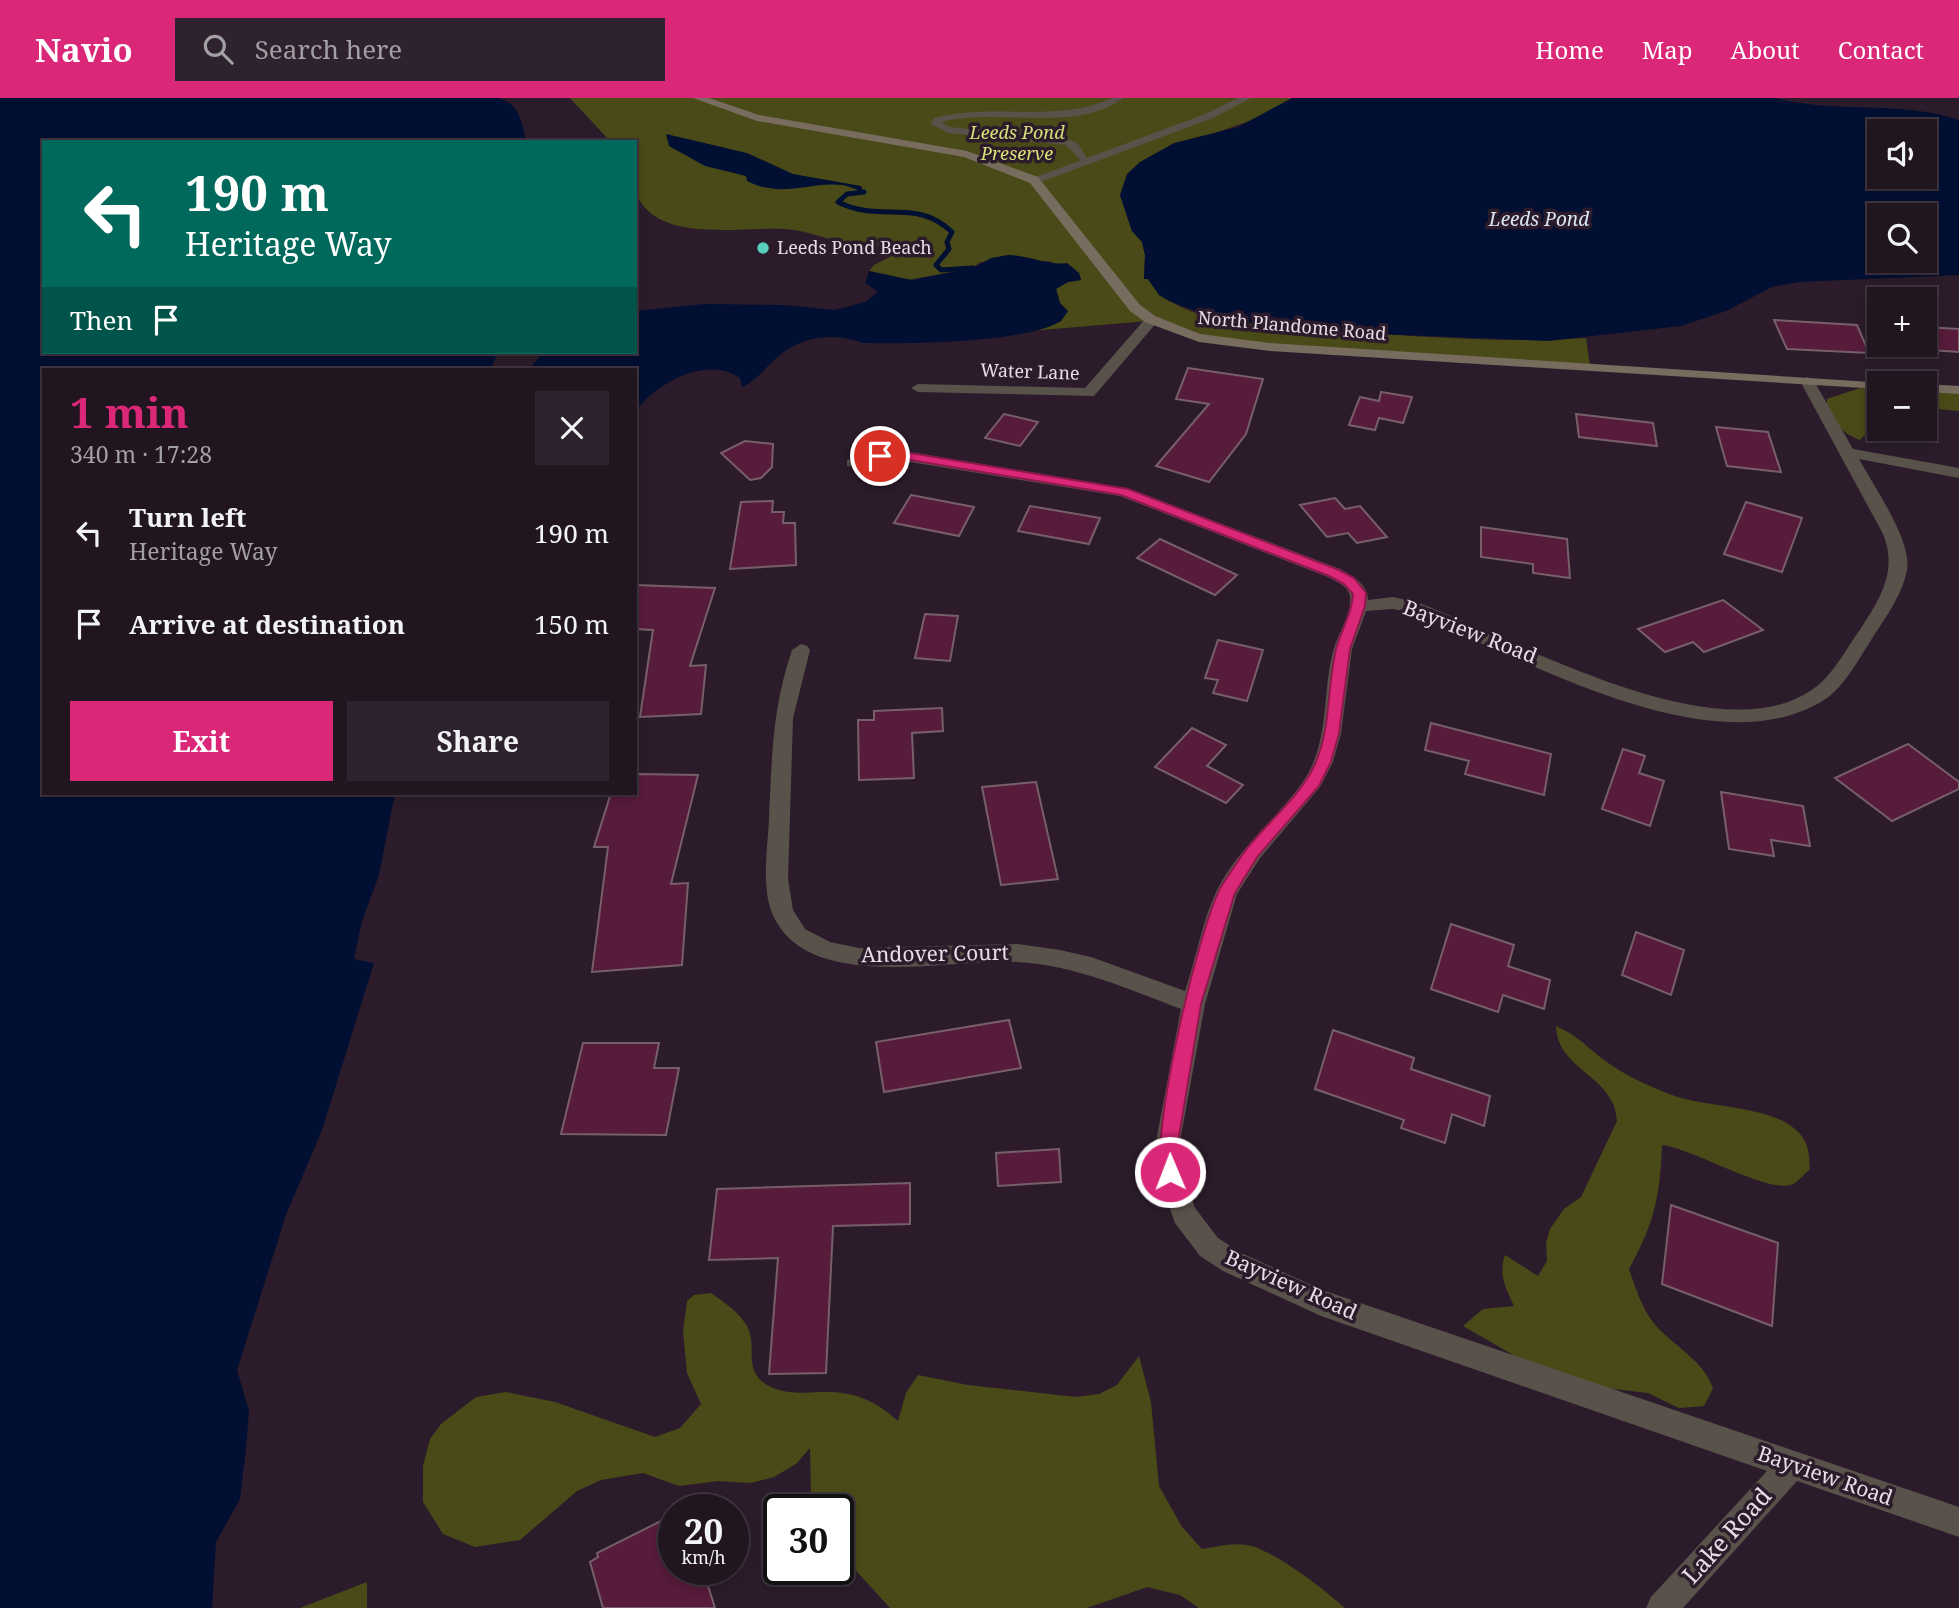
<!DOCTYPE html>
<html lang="en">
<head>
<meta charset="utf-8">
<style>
	:root { --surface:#211520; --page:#2d222d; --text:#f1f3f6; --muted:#a29fa5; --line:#3e343e; --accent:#db2777 }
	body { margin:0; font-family:"Noto Serif",serif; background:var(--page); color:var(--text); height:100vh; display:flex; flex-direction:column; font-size:26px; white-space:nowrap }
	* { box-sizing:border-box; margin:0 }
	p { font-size:23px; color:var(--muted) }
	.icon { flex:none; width:38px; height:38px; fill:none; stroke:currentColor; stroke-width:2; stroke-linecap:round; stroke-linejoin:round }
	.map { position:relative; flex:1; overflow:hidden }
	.side { position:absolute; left:42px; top:270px; width:595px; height:427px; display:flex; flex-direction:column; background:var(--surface); border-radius:0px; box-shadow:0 4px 10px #0003,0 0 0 2px var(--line) }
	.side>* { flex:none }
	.top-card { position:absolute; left:42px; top:42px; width:595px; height:214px; border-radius:0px; box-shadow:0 4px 10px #0003,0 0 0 2px var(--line); background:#00695c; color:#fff; overflow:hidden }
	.controls { position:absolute; left:1867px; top:21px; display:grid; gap:14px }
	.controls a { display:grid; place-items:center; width:70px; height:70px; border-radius:0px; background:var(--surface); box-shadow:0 4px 10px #0003,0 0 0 2px var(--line); font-size:35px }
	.speed { position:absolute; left:658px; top:1396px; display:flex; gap:14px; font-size:35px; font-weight:700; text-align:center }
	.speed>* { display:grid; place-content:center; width:91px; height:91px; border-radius:50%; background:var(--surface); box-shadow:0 4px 10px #0003,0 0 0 2px var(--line); line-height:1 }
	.speed small { font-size:18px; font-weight:400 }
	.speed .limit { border:4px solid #111; border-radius:10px; background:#fff; color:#111 }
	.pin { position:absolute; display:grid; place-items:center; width:60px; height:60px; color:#fff; margin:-30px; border:4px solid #fff; border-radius:50%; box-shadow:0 2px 7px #0007 }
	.me { position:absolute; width:77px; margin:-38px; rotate:359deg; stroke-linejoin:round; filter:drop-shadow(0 0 5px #0008) }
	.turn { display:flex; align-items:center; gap:24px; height:147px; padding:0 28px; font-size:32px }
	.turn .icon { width:91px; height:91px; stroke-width:2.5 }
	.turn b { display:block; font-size:49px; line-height:60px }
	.then { display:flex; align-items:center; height:66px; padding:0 28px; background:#0003; gap:14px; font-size:26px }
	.round { display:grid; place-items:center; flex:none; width:74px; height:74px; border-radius:0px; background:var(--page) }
	.headline { display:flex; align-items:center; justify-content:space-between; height:119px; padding:0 28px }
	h1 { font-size:42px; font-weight:700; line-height:52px; color:var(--accent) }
	.action { display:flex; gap:14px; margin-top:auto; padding:14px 28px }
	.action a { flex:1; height:80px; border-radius:0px; background:var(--accent); color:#fff; font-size:28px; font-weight:700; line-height:80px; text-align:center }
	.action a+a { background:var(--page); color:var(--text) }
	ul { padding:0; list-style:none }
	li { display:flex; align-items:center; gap:21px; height:91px; padding:0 28px }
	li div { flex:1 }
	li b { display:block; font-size:26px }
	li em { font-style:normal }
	header { display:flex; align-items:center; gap:42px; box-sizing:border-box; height:98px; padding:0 35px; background:var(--accent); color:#fff }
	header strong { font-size:33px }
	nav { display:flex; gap:38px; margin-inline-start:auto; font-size:24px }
	.search { width:490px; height:63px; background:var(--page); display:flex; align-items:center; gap:18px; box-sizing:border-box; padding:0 24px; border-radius:0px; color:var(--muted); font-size:26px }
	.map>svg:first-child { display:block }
	.green { fill:#494a17 }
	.water { fill:#000f32; fill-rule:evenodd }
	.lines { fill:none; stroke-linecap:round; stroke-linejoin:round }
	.stream { stroke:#000f32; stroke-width:5 }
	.building { fill:#571b3c; stroke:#775f6a; stroke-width:2 }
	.lane { fill:#59524a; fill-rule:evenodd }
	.street { fill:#59524a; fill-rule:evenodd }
	.secondary { fill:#786c5f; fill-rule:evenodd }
	.route { fill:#db2777; stroke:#8e194d; stroke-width:2 }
	.poi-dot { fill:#59cebf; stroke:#2c1c2b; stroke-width:2.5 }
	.labels { text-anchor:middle; stroke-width:7; stroke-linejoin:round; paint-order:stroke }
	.far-park-label { font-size:18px; font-style:italic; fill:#dcdf79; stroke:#2c1c2b }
	.far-poi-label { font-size:18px; fill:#e8dce6; stroke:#2c1c2b; text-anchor:start }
	.far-street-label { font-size:18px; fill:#e8dce6; stroke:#2c1c2b }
	.far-water-label { font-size:19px; font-style:italic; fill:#d9e5f5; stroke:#2c1c2b }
	.street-label { font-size:21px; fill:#e8dce6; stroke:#2c1c2b }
	.near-street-label { font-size:24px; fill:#e8dce6; stroke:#2c1c2b }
</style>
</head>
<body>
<header>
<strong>Navio</strong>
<div class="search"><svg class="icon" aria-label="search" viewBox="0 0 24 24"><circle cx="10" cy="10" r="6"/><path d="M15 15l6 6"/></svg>Search here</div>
<nav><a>Home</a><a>Map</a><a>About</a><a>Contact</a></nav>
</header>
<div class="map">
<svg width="1959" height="1510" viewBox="0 0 1959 1510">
	<rect width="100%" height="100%" fill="#2c1c2b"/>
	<g class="green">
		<path d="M570 0H1292L1264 18 1212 36 1120 97 1132 133 1142 144 1145 157 1144 180 1148 181C1161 203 1190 215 1215 220 1269 231 1324 233 1379 236 1448 240 1517 245 1586 240L1590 268 1213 244 1148 223 1030 233 1061 223 1067 213 1060 205 1056 191 1068 184 1081 182 1079 175 1049 163 980 164 973 170 908 182 869 173 874 167 897 155C888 143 866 148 851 146 832 143 813 135 794 132 751 126 667 147 640 103 630 88 635 61 635 44H611Z"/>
		<path d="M1860 290 1879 291C1879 317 1878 323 1860 342 1843 336 1826 321 1827 301Z"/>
		<polygon points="1925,292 1959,294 1959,313 1925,310"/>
		<path d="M1556 928C1576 937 1584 946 1600 959 1620 975 1648 988 1672 997 1706 1010 1769 1007 1796 1032 1809 1043 1809 1056 1810 1071 1805 1075 1799 1083 1793 1086 1769 1097 1695 1051 1662 1047 1660 1099 1654 1126 1629 1171 1637 1194 1644 1217 1662 1234 1682 1253 1703 1264 1713 1290L1704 1308 1679 1310 1648 1295 1589 1288 1522 1262 1463 1228 1483 1211 1514 1208C1506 1191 1498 1176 1505 1157L1538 1178 1547 1163 1546 1145 1550 1131 1564 1111 1581 1099 1617 1023C1616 1016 1615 1008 1611 1002 1596 974 1557 965 1556 928Z"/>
		<path d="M711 1195C725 1205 738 1213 747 1228 758 1248 742 1272 767 1287 789 1299 807 1293 830 1294 859 1295 878 1305 898 1323L906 1295 918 1277 968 1287 1076 1299 1099 1296 1117 1287 1139 1258 1151 1304 1159 1388 1182 1429 1202 1451C1219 1448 1238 1443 1255 1449 1285 1461 1321 1489 1345 1510H1199L1180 1497 1147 1489 1087 1510H890L838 1453V1412H816L811 1395 810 1350 796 1366 774 1379 751 1385 718 1383 679 1388 643 1375 601 1382 577 1393 520 1442 475 1449 443 1436 423 1404V1368L430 1341 441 1326 476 1299 506 1294 555 1304 655 1339 680 1330 701 1306 687 1275 683 1233 687 1203 694 1197Z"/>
		<polygon points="367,1484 367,1510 300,1510"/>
	</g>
	<g class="water">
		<path d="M0 0H498C520 6 522 24 526 44H44V254H498L491 271H44V695H395L379 777 362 823 354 861 374 865 322 1032 286 1117 237 1272 249 1313 246 1351 240 1401 216 1444 212 1510H0Z"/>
		<path d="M1292 0H1775C1835 16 1900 2 1959 22V177L1799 184 1772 189 1726 213 1681 228 1548 243 1304 233 1212 219 1169 203 1159 197 1148 181H1144L1145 157 1142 144 1132 133 1120 97 1127 76 1140 64 1174 45 1238 29ZM1925 33V79H1880V33ZM1925 117V163H1880V117Z"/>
		<path d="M666 36 747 55 793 76 861 88 864 94C857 92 849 88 842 87 810 83 782 101 747 83L746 78 705 68 669 48Z"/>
		<path d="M1008 157C1028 157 1048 168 1067 165L1079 175 1081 182 1068 184 1056 191 1060 205 1068 213 1061 223C1026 245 907 246 863 245 829 233 797 239 771 265 761 275 755 283 742 289L740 280C707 257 656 285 635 314V271H529L544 254H635V213L704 206 784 207 835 212 865 204 878 194 865 185 869 173 912 182 973 170 991 160Z"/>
	</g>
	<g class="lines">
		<path class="stream" d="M864 94 847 96 838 104C882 126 915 99 952 134L947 144 949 151 936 167 941 172 973 170"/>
	</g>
	<g class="building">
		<polygon points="1774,222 1857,227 1869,255 1787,251"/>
		<polygon points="1925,229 1959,231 1959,254 1931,252 1925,242"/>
		<polygon points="1188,270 1263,281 1246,336 1209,384 1156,368 1209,306 1176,301"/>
		<polygon points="1381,294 1412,299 1403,325 1379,320 1375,332 1349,327 1360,299 1379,303"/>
		<polygon points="1004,316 1038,324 1020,348 985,340"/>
		<polygon points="1576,316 1653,325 1657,348 1579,339"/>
		<polygon points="1716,329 1768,334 1781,374 1727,368"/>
		<polygon points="745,343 773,346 772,369 761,380 750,382 721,355"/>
		<polygon points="911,397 974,409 959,438 894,425"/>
		<polygon points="1335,400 1345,411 1360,408 1387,439 1357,445 1348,435 1327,439 1300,407"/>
		<polygon points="773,403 772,414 784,414 783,425 795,425 796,467 730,471 741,404"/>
		<polygon points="1746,404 1802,420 1782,474 1724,456"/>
		<polygon points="1030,408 1100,420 1089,446 1018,433"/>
		<polygon points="1481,429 1567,441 1570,480 1533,475 1533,466 1481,459"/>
		<polygon points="1160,441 1237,477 1215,497 1137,460"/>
		<polygon points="635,487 715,490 690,568 706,567 701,616 640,619 653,532 635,531"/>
		<polygon points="1723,502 1763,532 1704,554 1693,544 1665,554 1638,531"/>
		<polygon points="925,516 958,518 950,563 915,560"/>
		<polygon points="1218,542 1263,552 1247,603 1213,595 1218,582 1205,580"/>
		<polygon points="942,610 943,633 912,635 914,680 859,682 858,622 874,622 874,613"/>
		<polygon points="1431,625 1551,656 1544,697 1465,676 1469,663 1425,652"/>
		<polygon points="1192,630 1226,647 1207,668 1243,687 1226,705 1155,669"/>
		<polygon points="1908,646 1959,684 1959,691 1892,723 1835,680"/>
		<polygon points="1623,651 1645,658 1639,675 1664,683 1650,728 1602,711"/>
		<polygon points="635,676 698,677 671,786 688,785 682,867 592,874 608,749 594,749 611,695 635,695"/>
		<polygon points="1036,684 1058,781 1001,787 982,689"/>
		<polygon points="1721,694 1803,708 1810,748 1771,742 1774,758 1729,751"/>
		<polygon points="1451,826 1514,847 1508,868 1550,882 1544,911 1503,897 1498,914 1431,891"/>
		<polygon points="1636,834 1684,852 1671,897 1622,877"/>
		<polygon points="1009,922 1021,970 884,994 876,944"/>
		<polygon points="1333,932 1414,960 1411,971 1490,998 1484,1028 1452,1016 1445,1045 1401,1030 1404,1022 1315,991"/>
		<polygon points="583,945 659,945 654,970 679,970 666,1037 561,1036"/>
		<polygon points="1059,1051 1061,1084 998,1088 996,1055"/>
		<polygon points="910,1085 910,1126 833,1128 826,1275 769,1276 778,1160 709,1162 717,1091"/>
		<polygon points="1671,1107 1778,1145 1772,1228 1662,1186"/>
		<polygon points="667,1420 674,1442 674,1472 703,1472 715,1510 603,1510 590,1464 598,1459 597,1455"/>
	</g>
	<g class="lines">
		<path class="lane" d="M1112 0H1123C1076 36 997 9 941 24L950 29 1071 42 1079 47 1088 62 1083 65 1066 47 948 35 931 26 934 20C995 4 1055 26 1112 0Z"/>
		<g class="street">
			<polygon points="1238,0 1251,0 1213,20 1038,85 1028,82 1205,16"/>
			<polygon points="1146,220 1158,223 1094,298 918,294 911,290 918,286 1085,290"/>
			<path d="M1807 279 1814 283 1853 351 1959 370V380L1859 361C1874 389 1912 442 1907 472 1902 499 1882 524 1868 547 1855 567 1842 592 1821 604 1706 670 1520 557 1409 514L1393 511 1366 513 1352 551 1341 635 1333 664 1320 689 1260 760 1237 796 1205 906 1181 1038 1183 1074 1195 1110 1218 1140 1241 1155 1325 1193 1959 1409V1439L1797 1383 1683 1510H1646L1651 1499 1767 1373 1321 1218 1223 1173 1200 1158 1175 1125 1157 1074V1038L1181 911C1128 891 1075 867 1017 864 948 860 806 897 772 815 761 787 768 749 769 720 772 658 772 611 792 552L801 546 807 548 810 552 793 620 788 781 793 812 805 831 830 844 859 850 1018 846 1060 852 1091 859 1185 893C1196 861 1202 823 1217 792 1239 748 1280 719 1306 679 1330 640 1322 591 1334 550 1339 534 1352 516 1350 499 1349 488 1337 484 1328 479L1120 398 904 363C888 363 858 370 847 368V362L880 353H904L1130 391 1340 471C1352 478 1368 486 1368 502L1393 499 1419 505C1515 541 1715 656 1810 593 1831 580 1843 556 1857 536 1878 504 1900 473 1882 434L1800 283Z"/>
		</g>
		<g class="secondary">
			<polygon points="693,0 709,0 759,17 967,53 1038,79 1140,207 1155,218 1200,236 1270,245 1886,285 1880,285 1880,291 1270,253 1199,244 1145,224 1130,213 1030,85 964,59 757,23"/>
			<polygon points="1925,286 1959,288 1959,296 1925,294"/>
		</g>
	</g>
	<path class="route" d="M880 354H904L1128 391 1339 472 1354 480 1366 495 1365 508 1350 551 1339 635 1331 664 1319 688 1258 758 1235 795 1201 906 1179 1038V1074L1177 1080 1170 1083 1163 1080C1147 1046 1200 823 1222 787 1231 774 1239 760 1249 748 1270 722 1301 697 1315 666 1331 630 1327 589 1336 551 1341 532 1352 516 1353 496L1344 486 1329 478 1121 397 904 361 876 360V355Z"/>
	<circle class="poi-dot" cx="763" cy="150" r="7"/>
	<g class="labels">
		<g class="far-park-label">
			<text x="1017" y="41">Leeds Pond<tspan x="1017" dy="21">Preserve</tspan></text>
		</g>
		<g class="far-poi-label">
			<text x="777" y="156">Leeds Pond Beach</text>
		</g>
		<g class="far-street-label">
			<text transform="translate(1292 228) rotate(5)" y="6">North Plandome Road</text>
			<text transform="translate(1030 274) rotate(2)" y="6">Water Lane</text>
		</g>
		<g class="far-water-label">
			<text x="1539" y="128">Leeds Pond</text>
		</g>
		<g class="street-label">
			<text transform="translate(1470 534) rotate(21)" y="7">Bayview Road</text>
			<text transform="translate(935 856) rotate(-1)" y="7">Andover Court</text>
			<text transform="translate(1291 1187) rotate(24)" y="7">Bayview Road</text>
			<text transform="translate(1825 1378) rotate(19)" y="7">Bayview Road</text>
		</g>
		<g class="near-street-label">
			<text transform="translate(1727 1438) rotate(-48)" y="8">Lake Road</text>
		</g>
	</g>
</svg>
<div class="controls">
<a><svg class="icon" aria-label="sound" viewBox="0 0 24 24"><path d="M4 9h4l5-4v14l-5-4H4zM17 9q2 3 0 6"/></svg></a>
<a><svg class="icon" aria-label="search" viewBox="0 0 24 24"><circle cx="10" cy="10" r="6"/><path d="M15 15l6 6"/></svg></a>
<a>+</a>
<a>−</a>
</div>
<div class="speed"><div>20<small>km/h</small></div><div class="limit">30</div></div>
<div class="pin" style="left:880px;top:358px;background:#d93025"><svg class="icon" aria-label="arrive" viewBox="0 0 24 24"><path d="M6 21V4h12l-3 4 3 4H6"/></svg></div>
<svg class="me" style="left:1170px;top:1074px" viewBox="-20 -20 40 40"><circle r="17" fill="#db2777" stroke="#fff" stroke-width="3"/><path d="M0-11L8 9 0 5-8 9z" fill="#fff"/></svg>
<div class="top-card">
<div class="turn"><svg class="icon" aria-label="left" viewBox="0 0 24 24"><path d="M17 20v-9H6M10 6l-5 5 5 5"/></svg><div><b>190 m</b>Heritage Way</div></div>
<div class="then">Then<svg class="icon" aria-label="arrive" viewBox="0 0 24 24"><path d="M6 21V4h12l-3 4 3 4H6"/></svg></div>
</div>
<section class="side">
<div class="headline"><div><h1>1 min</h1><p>340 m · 17:28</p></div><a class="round"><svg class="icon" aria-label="close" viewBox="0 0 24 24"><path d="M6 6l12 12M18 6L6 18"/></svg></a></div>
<ul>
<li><svg class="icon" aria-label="left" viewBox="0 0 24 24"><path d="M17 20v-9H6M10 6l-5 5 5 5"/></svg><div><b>Turn left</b><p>Heritage Way</p></div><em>190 m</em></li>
<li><svg class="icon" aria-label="arrive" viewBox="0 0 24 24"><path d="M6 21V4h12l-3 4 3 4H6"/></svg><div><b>Arrive at destination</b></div><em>150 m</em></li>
</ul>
<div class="action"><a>Exit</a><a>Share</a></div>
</section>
</div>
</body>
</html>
